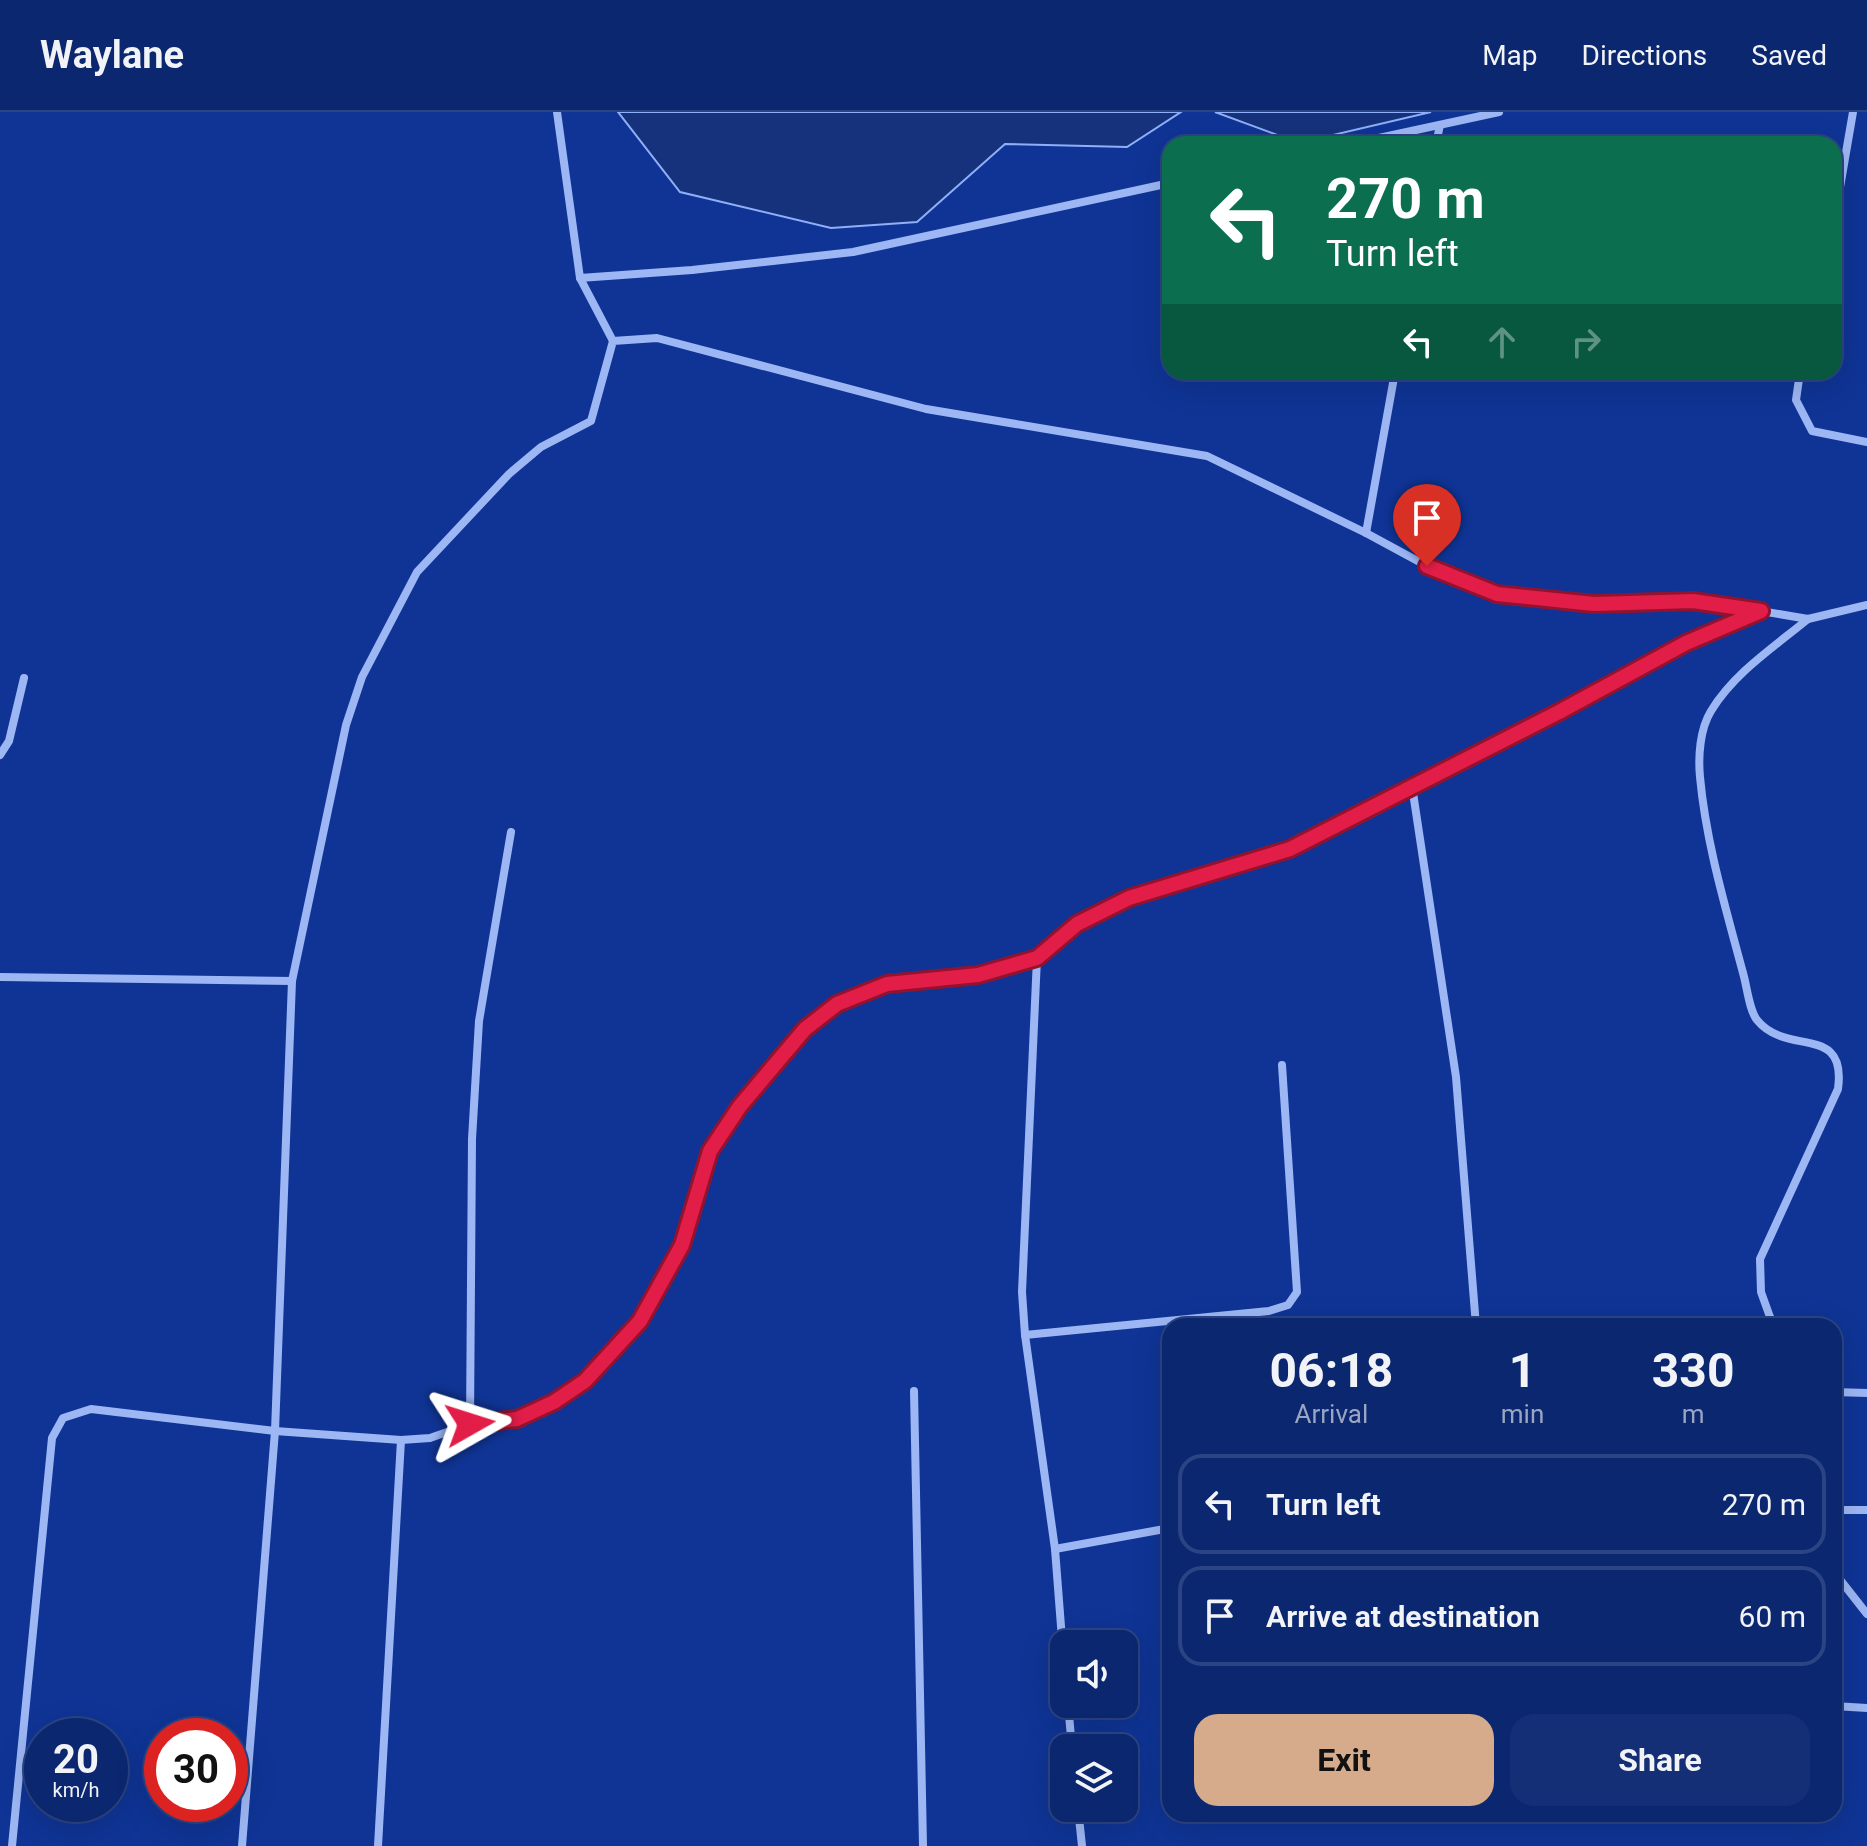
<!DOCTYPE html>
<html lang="en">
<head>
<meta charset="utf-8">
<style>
	:root { --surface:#0b2770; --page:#142f75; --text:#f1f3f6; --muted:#9aa5c3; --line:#2b4483; --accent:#d6ab8b }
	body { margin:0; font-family:Roboto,sans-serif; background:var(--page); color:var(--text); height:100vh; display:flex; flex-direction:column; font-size:30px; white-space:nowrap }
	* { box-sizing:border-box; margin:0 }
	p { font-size:26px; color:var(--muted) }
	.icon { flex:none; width:44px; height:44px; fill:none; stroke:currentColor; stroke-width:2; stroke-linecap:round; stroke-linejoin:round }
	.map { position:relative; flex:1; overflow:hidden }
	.side { position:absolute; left:1162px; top:1206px; width:680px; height:504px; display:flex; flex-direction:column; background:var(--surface); border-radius:24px; box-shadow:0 8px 32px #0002,0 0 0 2px var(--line) }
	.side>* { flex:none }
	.banner { position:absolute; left:1162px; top:24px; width:680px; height:244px; border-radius:24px; box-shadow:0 8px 32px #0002,0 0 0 2px var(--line); background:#0b6e4f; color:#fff; overflow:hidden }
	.fabs { position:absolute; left:1050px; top:1518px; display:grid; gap:16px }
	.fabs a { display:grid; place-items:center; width:88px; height:88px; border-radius:16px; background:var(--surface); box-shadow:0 8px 32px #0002,0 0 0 2px var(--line); font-size:40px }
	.speed { position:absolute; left:24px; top:1606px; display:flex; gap:16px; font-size:40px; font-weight:700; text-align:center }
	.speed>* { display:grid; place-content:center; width:104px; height:104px; border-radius:50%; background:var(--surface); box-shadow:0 8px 32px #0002,0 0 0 2px var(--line); line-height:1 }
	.speed small { font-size:20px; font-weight:400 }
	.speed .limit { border:12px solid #d22; background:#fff; color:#111 }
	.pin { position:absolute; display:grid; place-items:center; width:68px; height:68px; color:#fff; margin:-82px -34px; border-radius:50% 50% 50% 0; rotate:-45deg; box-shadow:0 0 8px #0007 }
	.pin .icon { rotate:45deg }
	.me { position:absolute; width:88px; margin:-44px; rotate:84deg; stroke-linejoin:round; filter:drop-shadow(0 0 6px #0008) }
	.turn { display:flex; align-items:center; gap:28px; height:168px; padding:0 32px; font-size:36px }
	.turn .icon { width:104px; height:104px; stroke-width:2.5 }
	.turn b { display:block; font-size:56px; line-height:68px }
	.lanes { display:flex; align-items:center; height:76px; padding:0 32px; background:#0003; justify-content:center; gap:40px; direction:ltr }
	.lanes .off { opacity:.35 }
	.eta { display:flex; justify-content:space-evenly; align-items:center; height:136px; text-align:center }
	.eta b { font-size:48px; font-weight:700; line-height:56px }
	.cta { display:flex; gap:16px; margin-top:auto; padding:16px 32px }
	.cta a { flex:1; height:92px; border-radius:24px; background:var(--accent); color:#111; font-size:32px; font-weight:700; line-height:92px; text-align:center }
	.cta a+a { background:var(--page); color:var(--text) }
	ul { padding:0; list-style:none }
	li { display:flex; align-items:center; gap:24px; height:100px; margin:0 16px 12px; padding:0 16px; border:4px solid var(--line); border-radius:24px }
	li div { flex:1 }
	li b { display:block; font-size:30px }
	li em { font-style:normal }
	header { display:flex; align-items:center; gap:48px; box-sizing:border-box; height:112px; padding:0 40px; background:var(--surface); border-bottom:2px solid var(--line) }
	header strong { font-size:38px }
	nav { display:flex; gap:44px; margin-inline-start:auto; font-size:28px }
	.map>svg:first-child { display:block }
	.water { fill:#16327c; stroke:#8faff8; stroke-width:2 }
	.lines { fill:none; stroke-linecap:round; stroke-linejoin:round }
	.street { stroke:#9db7f4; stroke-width:8 }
	.route-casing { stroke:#92132f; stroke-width:20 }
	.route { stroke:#e11d48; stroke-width:14 }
</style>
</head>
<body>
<header>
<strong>Waylane</strong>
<nav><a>Map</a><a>Directions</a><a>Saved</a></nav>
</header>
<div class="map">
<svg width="1867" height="1734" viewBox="0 0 1867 1734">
	<rect width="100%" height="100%" fill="#0f3495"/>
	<g class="water">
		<polygon points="618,0 1181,0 1127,35 1005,32 917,110 831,116 680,80"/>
		<polygon points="1215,0 1431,0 1299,31"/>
	</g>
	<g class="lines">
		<g class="street">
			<polyline points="557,0 580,166 613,229"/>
			<polyline points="1351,32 1499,0"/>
			<polyline points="1436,32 1440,13"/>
			<polyline points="1834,110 1853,0"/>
			<polyline points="580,166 692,158 853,140 1170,71"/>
			<polyline points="1800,260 1796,288 1812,319 1867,330"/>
			<polyline points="1366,421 1395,260"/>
			<polyline points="0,643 9,629 24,566"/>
			<polyline points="1412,674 1456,965 1476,1214"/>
			<polyline points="1037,846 1022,1180 1025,1223 1055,1437 1064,1553"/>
			<polyline points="0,865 292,869"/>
			<path d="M1776 1214 1770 1205 1761 1180 1760 1147 1838 977C1847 911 1787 945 1757 908 1749 898 1747 874 1743 861 1726 797 1706 731 1700 665 1698 644 1700 617 1711 599 1734 561 1774 535 1808 507"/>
			<polyline points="1025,1223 1269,1199 1288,1193 1297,1180 1282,953"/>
			<polyline points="914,1279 923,1734"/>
			<polyline points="1834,1280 1867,1281"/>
			<polyline points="470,1312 472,1027 479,909 511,720"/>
			<polyline points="1834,1398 1867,1398"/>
			<polyline points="1055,1437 1170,1416"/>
			<polyline points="1834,1460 1867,1502"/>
			<polyline points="1068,1592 1072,1636"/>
			<polyline points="1834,1594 1867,1596"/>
			<polyline points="1078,1696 1082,1734"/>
			<polyline points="12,1734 52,1326 63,1306 91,1297 275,1319 401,1328 430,1326 470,1312 517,1307 554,1290 585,1269 640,1209 682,1133 710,1039 740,994 805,917 837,892 887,872 978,863 1037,846 1077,812 1129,786 1290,737 1559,600 1686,531 1761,499 1808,507 1867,493"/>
			<polyline points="242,1734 275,1319 292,869 346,613 362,565 417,460 509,362 541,335 591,309 613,229 657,226 926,297 1207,344 1366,421 1427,454 1497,482 1594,492 1693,489 1761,499"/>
			<polyline points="378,1734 401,1328"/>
		</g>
	</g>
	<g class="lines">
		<g class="route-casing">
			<polyline id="route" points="470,1312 517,1307 554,1290 585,1269 640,1209 682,1133 710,1039 740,994 805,917 837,892 887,872 978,863 1037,846 1077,812 1129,786 1290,737 1559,600 1686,531 1761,499 1693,489 1594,492 1497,482 1427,454"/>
		</g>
		<use href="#route" class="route"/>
	</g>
</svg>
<div class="fabs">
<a><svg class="icon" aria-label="sound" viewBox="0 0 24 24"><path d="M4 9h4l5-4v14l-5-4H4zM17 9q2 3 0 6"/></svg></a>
<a><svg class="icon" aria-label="layers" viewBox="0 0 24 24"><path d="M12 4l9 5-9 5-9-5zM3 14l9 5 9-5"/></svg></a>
</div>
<div class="speed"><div>20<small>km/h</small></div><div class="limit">30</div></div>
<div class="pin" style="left:1427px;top:454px;background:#d93025"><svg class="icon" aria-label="arrive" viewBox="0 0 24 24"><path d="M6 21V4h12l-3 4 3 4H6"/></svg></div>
<svg class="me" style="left:470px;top:1312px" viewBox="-20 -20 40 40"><path d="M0-17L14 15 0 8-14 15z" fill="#e11d48" stroke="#fff" stroke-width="4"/></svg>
<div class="banner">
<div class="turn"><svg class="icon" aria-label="left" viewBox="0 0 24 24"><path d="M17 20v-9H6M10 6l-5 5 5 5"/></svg><div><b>270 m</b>Turn left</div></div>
<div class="lanes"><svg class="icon" aria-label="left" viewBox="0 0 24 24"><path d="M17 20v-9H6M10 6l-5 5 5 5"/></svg><svg class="icon off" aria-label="ahead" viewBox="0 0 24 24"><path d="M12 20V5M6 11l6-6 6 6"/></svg><svg class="icon off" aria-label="right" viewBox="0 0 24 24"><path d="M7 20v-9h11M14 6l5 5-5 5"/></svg></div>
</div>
<section class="side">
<div class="eta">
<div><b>06:18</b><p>Arrival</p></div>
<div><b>1</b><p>min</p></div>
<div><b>330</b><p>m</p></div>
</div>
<ul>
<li><svg class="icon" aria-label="left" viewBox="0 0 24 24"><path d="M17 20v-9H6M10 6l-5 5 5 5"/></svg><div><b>Turn left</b></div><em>270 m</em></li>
<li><svg class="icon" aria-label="arrive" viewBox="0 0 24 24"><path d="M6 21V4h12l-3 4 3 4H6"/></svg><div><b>Arrive at destination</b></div><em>60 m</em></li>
</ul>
<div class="cta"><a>Exit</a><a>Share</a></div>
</section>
</div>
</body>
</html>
